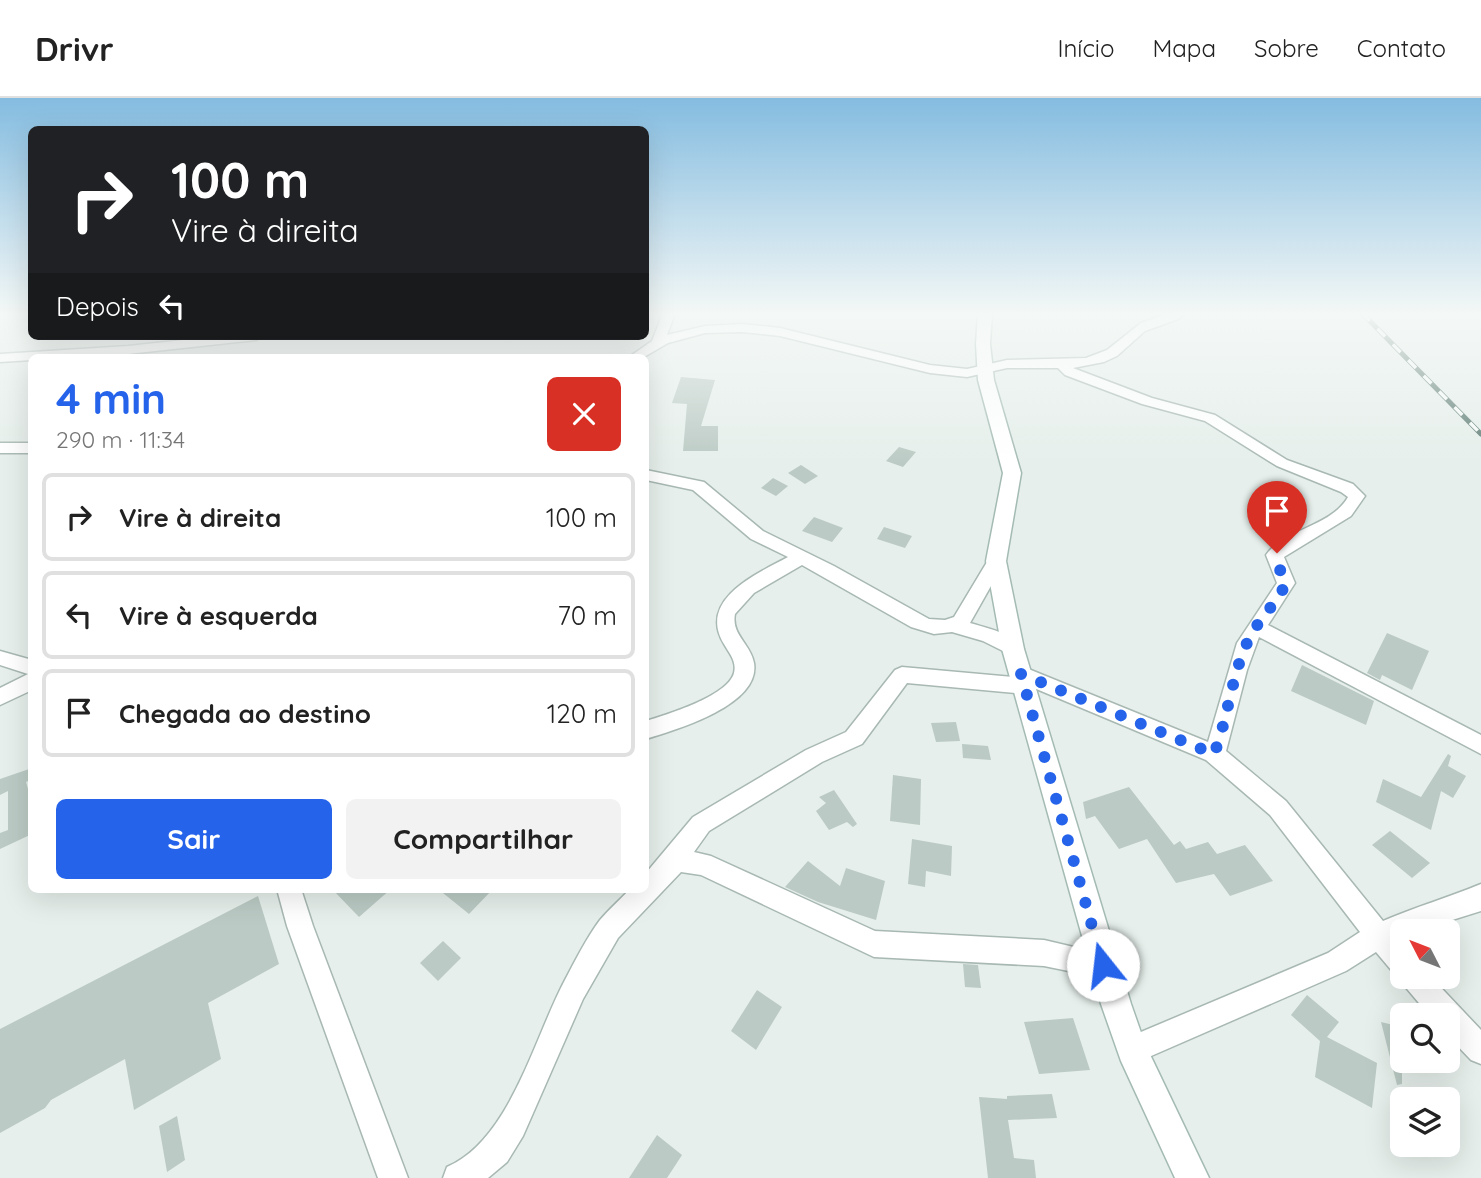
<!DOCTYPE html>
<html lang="pt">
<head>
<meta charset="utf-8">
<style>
	:root { --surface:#fff; --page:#f2f2f2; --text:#222; --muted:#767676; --line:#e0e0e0; --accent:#2563eb }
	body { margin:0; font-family:Quicksand,sans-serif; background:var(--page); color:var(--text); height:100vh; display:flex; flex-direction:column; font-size:26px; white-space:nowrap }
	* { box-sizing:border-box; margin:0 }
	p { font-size:23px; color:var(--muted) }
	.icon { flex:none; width:38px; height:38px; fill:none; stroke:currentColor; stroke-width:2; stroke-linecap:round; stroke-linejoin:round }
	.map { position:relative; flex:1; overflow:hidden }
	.details { position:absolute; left:28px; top:256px; width:621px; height:539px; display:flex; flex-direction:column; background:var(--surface); border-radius:10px; box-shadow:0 7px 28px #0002 }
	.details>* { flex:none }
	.banner { position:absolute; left:28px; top:28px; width:621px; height:214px; border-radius:10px; box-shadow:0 7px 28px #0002; background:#202124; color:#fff; overflow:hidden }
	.needle { width:46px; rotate:312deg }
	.buttons { position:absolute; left:1390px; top:821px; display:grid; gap:14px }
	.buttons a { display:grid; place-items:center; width:70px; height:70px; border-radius:10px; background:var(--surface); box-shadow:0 7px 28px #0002; font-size:35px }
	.pin { position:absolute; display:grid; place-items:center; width:60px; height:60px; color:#fff; margin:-72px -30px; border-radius:50% 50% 50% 0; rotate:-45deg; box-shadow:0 0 7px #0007 }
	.pin .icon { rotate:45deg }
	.me { position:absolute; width:77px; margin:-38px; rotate:344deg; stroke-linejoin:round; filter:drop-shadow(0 0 5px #0008) }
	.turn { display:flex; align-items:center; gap:24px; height:147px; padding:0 28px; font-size:32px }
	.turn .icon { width:91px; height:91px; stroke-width:2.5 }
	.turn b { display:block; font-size:49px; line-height:60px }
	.then { display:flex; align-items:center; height:66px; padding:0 28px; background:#0003; gap:14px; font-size:26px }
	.round { display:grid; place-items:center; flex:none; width:74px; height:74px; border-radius:10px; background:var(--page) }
	.summary { display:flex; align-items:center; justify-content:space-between; height:119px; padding:0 28px }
	h1 { font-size:42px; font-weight:800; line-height:52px; color:var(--accent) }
	.cta { display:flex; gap:14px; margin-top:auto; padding:14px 28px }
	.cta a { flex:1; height:80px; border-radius:10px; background:var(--accent); color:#fff; font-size:28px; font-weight:800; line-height:80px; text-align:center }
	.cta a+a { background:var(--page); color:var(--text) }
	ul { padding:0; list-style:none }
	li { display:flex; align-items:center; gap:21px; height:88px; margin:0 14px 10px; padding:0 14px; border:4px solid var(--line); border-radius:10px }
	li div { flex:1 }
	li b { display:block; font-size:26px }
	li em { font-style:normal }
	header { display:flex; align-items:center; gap:42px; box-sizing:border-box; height:98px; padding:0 35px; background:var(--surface); border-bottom:2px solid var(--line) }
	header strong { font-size:33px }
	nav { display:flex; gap:38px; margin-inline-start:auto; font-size:24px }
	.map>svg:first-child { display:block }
	.building { fill:#bbcac4 }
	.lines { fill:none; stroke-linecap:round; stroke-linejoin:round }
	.street-casing { stroke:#a8b8b2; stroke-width:3 }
	.secondary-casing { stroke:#a4bbb3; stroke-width:3 }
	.street { fill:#fff; fill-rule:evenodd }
	.secondary { fill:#fff; fill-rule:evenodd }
	.rail-casing { stroke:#5f7d75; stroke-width:5 }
	.rail { stroke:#f7fbf9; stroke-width:3.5; stroke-dasharray:11; stroke-linecap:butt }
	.route { stroke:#2563eb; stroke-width:12; stroke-dasharray:0 21.6 }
</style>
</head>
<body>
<header>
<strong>Drivr</strong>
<nav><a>Início</a><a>Mapa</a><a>Sobre</a><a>Contato</a></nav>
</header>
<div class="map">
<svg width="1481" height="1080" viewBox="0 0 1481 1080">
	<rect width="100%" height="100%" fill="#e6efeb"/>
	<g class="building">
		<polygon points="681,279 715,282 701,328 718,328 718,353 683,353 687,306 672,305"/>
		<polygon points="899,349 916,354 903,369 886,363"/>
		<polygon points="801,367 818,378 805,386 788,375"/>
		<polygon points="773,380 788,388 776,398 761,390"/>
		<polygon points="814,419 843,430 832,444 802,433"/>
		<polygon points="884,429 912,438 905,450 877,441"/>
		<polygon points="1387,535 1429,553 1412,592 1382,577 1380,582 1367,575"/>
		<polygon points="1302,567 1374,603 1366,627 1291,593"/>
		<polygon points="956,624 960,643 936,644 931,625"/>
		<polygon points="962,646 988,648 991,662 963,660"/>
		<polygon points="1448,656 1451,658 1448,668 1466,678 1453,700 1441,693 1431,732 1376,704 1383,681 1421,699"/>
		<polygon points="32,670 32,681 26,684 32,705 32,736 0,751 0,735 8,732 8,693 0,697 0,681"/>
		<polygon points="893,677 921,681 920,727 890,723"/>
		<polygon points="1129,689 1174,747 1180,743 1186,751 1208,744 1217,756 1245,747 1273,783 1230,798 1214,776 1176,785 1147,741 1119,751 1095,718 1086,721 1083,704"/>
		<polygon points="834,692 857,726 853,729 847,724 829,732 816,713 826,705 819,699"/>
		<polygon points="1390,733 1430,765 1412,780 1372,747"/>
		<polygon points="912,741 952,748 951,778 926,773 925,789 908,786"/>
		<polygon points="808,763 840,788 846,770 885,783 876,822 818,804 785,789"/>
		<polygon points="332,791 391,791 359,819"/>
		<polygon points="438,791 493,791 469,816"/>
		<polygon points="258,798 279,866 208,905 221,961 134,1012 125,961 51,1002 45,1010 0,1035 0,931"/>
		<polygon points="443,843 461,860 438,883 420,865"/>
		<polygon points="963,866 978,867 981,890 965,889"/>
		<polygon points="757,892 782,909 756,952 731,933"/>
		<polygon points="1307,897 1339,924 1327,939 1377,965 1372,1010 1315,979 1320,943 1291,917"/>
		<polygon points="1073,920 1090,972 1039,976 1024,924"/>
		<polygon points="1381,924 1402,929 1402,986 1397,987"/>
		<polygon points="1052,996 1057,1020 1008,1022 1014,1060 1034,1062 1036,1080 988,1080 979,999 1007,1001 1007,998"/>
		<polygon points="177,1018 185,1062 167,1074 159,1028"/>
		<polygon points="657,1037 682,1057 667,1080 629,1080"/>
	</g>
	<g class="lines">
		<g class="street-casing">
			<g id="street">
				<path d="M663 215H675L667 237 705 228 742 226 780 230 930 267 967 271 1007 262 1086 260 1107 252 1141 225 1170 215H1185L1178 221 1145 233 1117 258 1104 264 1073 270 1152 300 1215 317 1287 362 1353 386 1365 398 1351 418 1284 459 1295 485 1268 527 1481 637V656L1259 539 1247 572 1226 653 1286 703 1383 823C1415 809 1450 799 1481 786V813L1417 833H1402V840L1398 842 1402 846V878H1430L1481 932V966L1471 962 1447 937V917H1429L1376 854 1346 873 1142 962 1132 966 1122 962 1118 952 1122 942 1328 855 1360 834 1270 717 1206 662 1034 590 1025 596 907 585 862 646 822 664 709 733 694 754 711 758 875 833 1044 842 1112 858 1116 867 1112 876 1103 880 1044 868 874 859 701 777 681 774 618 840 583 901 523 1038 507 1064 488 1080H443L447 1069C510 1042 534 940 565 882 575 863 587 839 600 822 609 811 621 801 630 791H646V775L693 719 806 652 846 634 895 572 902 569 1013 579 1014 571 1021 568 1208 644 1237 545 1277 485 1266 457C1284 431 1331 429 1348 399L1341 394 1277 368 1205 323 1142 306 1065 277 1058 270H1007L967 279 930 275 780 238 742 234 705 235 668 245 644 259H629L652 243Z"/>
				<polygon points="221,238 262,238 256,242 128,256 32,259 32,262 0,264 0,256 128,248"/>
				<rect x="0" y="345" width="32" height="10"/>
				<path d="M646 372 704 384 763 433 834 468 929 521 945 522 954 519 990 459H1002L1005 463 970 525C986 530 1014 535 1023 551L1020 556 1013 558 983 543 952 534 934 536 911 529 802 467 754 495 735 516C731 537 751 546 754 565 761 607 676 632 646 641V623C666 617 728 598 734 575 737 563 729 555 724 546 697 502 756 476 788 459L751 441 693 392 646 382Z"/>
				<polygon points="0,553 32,562 32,592 0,607 0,590 28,576 0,567"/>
				<polygon points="277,791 301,791 313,828 408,1080 378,1080 287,828"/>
			</g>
		</g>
		<g class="secondary-casing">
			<polygon id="secondary" points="978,215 992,215 990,246 994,282 1021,375 1006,463 1024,551 1131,906 1145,946 1209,1080 1175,1080 1121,963 1101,906 1002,551 986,463 1003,375 978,282 976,246"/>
		</g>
		<use href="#street" class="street"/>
		<use href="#secondary" class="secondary"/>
		<g class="rail-casing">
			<polyline id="rail" points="1362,215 1481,336"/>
		</g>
		<use href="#rail" class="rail"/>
	</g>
	<linearGradient id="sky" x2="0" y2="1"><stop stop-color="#84bce0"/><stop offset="0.59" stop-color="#f4f8f6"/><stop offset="1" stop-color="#f4f8f6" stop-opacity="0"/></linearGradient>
	<rect width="1481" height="366" fill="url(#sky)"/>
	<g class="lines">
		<path class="route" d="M1103 867 1021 576 1214 656C1228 620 1231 580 1247 545 1257 522 1276 507 1286 485L1275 461 1277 455"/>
	</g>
</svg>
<div class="buttons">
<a><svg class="needle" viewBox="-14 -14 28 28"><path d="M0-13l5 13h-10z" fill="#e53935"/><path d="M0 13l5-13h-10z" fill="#767676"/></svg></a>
<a><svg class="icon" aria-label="search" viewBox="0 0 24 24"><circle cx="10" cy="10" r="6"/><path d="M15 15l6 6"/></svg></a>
<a><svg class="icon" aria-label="layers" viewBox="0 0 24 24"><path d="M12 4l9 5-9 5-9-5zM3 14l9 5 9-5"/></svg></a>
</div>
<div class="pin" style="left:1277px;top:455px;background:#d93025"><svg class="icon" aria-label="arrive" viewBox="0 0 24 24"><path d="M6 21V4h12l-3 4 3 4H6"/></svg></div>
<svg class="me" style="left:1103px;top:867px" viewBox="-20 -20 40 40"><circle r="19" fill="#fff"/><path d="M0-13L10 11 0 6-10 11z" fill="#2563eb"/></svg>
<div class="banner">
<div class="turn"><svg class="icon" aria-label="right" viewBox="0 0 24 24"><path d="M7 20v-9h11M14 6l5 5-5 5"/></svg><div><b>100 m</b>Vire à direita</div></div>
<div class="then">Depois<svg class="icon" aria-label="left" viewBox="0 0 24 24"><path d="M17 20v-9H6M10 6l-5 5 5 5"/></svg></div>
</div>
<section class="details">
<div class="summary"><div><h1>4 min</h1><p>290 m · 11:34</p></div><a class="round" style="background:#d93025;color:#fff"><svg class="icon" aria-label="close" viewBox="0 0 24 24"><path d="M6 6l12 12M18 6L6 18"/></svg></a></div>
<ul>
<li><svg class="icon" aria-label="right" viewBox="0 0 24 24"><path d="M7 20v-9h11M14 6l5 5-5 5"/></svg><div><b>Vire à direita</b></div><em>100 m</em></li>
<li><svg class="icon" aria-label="left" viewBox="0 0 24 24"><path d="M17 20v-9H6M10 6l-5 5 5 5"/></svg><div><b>Vire à esquerda</b></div><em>70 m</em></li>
<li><svg class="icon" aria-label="arrive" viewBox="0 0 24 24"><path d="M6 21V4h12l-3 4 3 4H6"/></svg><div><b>Chegada ao destino</b></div><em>120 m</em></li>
</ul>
<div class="cta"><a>Sair</a><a>Compartilhar</a></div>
</section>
</div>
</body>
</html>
